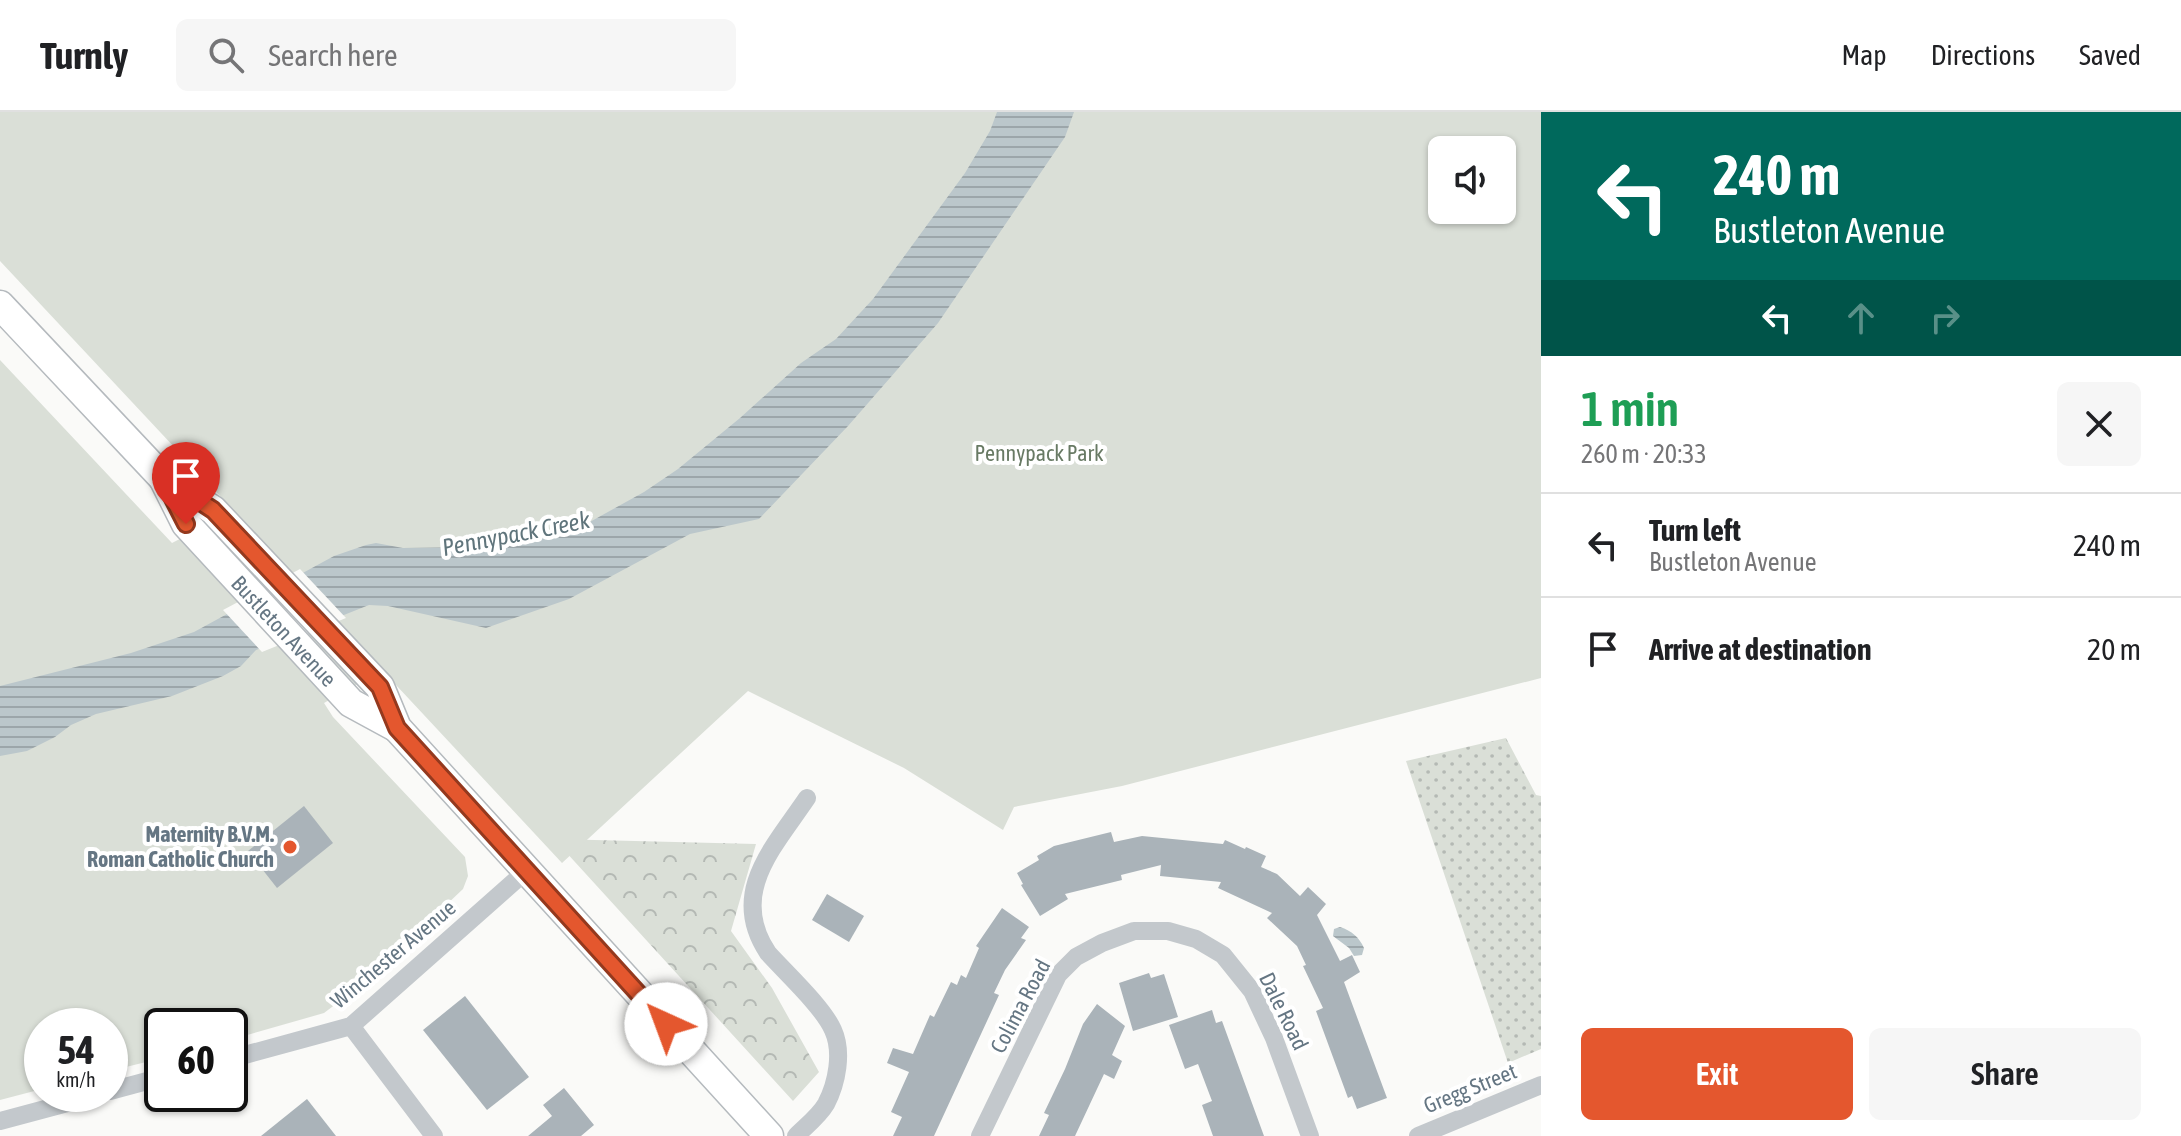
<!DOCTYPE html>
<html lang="en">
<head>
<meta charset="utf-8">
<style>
	:root { --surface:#fff; --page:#f6f6f6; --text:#202124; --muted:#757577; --line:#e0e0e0; --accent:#e4572e }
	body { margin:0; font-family:"Asap Condensed",sans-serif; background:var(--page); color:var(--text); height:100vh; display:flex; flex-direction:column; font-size:30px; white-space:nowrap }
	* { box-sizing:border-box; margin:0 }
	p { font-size:26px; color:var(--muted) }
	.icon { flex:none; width:44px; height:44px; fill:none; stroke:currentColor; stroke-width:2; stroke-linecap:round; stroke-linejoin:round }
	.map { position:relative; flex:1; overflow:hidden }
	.side { display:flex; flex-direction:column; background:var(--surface); width:640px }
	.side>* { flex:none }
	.top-card { background:#00695c; color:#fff; overflow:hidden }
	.tools { position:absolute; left:1428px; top:24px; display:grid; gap:16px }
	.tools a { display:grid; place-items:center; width:88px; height:88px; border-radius:12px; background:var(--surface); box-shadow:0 2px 6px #0004; font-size:40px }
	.speed { position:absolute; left:24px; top:896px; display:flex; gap:16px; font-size:40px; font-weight:700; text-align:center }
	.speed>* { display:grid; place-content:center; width:104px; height:104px; border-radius:50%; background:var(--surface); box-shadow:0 2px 6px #0004; line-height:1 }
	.speed small { font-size:20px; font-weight:400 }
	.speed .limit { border:4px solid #111; border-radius:12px; background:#fff; color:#111 }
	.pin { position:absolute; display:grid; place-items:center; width:68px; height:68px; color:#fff; margin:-82px -34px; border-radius:50% 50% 50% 0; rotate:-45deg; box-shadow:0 0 8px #0007 }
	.pin .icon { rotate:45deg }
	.me { position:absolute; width:88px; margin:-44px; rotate:317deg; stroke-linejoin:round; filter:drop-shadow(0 0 6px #0008) }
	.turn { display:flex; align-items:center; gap:28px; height:168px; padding:0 40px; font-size:36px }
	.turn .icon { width:104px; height:104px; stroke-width:2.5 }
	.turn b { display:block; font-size:56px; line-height:68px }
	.lanes { display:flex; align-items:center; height:76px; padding:0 40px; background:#0003; justify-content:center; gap:40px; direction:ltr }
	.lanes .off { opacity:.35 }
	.round { display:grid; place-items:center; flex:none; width:84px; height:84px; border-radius:12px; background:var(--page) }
	.summary { display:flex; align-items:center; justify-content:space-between; height:136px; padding:0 40px }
	h1 { font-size:48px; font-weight:600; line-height:60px; color:#1e9e55 }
	.action { display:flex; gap:16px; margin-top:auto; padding:16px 40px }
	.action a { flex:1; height:92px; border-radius:12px; background:var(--accent); color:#fff; font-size:32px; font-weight:600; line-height:92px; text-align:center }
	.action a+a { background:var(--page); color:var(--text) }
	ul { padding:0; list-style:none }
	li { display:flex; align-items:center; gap:24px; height:104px; padding:0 40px; border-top:2px solid var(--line) }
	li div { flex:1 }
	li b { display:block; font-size:30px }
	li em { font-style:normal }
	header { display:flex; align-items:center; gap:48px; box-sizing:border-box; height:112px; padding:0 40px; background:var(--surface); border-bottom:2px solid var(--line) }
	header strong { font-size:38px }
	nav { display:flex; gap:44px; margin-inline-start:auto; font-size:28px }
	.search { width:560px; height:72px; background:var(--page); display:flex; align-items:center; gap:20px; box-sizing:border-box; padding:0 28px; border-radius:12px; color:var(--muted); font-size:30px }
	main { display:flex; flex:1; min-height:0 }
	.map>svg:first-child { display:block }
	.grass { fill:url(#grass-dots) }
	.forest { fill:url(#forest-crowns) }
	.park { fill:#dadfd7; fill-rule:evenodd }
	.water { fill:url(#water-rules) }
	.pier { fill:#fafaf8 }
	.building { fill:#aab3b9 }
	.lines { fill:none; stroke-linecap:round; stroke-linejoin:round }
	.primary-casing { stroke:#b5babe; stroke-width:31 }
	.minor { stroke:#c3c8cc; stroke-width:18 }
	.primary { stroke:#fff; stroke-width:28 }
	.route-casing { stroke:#94391e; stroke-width:20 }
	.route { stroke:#e4572e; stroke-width:14 }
	.poi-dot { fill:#e4572e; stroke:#fff; stroke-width:3 }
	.labels { text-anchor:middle; stroke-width:8; stroke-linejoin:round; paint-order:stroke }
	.park-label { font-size:22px; fill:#687a64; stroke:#fff }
	.street-label { font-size:22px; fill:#657683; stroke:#fff }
	.poi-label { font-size:22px; font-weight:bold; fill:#657683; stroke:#fff; text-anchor:end }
	.water-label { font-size:24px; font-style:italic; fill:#60757c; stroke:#fff }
</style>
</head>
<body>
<header>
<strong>Turnly</strong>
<div class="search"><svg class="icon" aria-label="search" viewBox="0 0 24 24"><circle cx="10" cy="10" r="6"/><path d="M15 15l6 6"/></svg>Search here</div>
<nav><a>Map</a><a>Directions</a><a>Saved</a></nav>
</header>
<main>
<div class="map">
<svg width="1541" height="1024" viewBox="0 0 1541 1024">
	<defs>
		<pattern id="grass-dots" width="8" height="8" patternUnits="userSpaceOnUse" patternTransform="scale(2)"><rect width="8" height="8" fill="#dadfd7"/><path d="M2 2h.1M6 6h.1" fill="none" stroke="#b4b9b4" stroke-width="1.8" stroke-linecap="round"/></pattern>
		<pattern id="forest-crowns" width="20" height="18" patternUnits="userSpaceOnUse" patternTransform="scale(2)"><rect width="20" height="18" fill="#dadfd7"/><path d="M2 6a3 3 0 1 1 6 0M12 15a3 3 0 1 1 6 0" fill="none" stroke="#b4b9b4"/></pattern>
		<pattern id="water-rules" width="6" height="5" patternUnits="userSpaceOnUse" patternTransform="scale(2)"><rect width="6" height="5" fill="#bbc7cb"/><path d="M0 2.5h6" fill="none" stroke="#9ca6aa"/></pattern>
	</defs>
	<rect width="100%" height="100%" fill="#fafaf8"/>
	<polygon class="grass" points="1506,626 1536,683 1541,684 1541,937 1508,951 1406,649"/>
	<polygon class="forest" points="554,727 756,732 731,819 772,876 819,960 793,989"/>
	<path class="park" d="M0 0H1541V566L1122 674 1014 695 1003 718 904 656 748 579 562 751 382 558 324 591 333 605 465 745 468 764 463 777 365 870 324 901 230 928V914H162V946L110 959V914H42V977L0 988V248L172 431 234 399 0 149ZM1442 38H1502V98H1442Z"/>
	<g class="water">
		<polygon points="997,0 1074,0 1065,25 938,211 848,314 759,407 690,422 569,487 486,516 388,494 369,493 256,538 241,554 223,564 172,584 96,602 71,613 55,625 27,639 0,644 0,574 131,541 194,520 334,444 366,433 376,431 403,436 476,435 550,423 588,411 644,380 678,357 740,306 801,251 836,227 873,187 965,61 990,19"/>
		<path d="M1340 815C1352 819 1359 825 1364 836L1362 843 1354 844 1349 836 1333 824 1334 817Z"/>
	</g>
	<polygon class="pier" points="300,457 346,506 262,540 223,498"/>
	<g class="building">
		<polygon points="304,694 333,731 277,776 248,739"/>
		<polygon points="1111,720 1114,730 1142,724 1223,732 1225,728 1245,737 1246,735 1266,744 1261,755 1277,762 1300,784 1308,775 1326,792 1317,803 1340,849 1352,843 1360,860 1344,870 1387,986 1357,997 1352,984 1348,986 1316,899 1323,896 1303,854 1306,853 1297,834 1267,806 1272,801 1218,776 1221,770 1160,764 1161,753 1121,763 1122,768 1065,782 1068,787 1040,804 1021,773 1023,772 1017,761 1039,748 1037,744 1054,734"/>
		<polygon points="827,782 864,804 849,830 812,808"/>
		<polygon points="1002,796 1029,815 1021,826 1026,828 1005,858 994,881 999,883 934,1024 893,1024 902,1005 891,1000 909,960 887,951 893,936 913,942 930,903 934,905 951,870 957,873 961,863 966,866 979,836 976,834"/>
		<polygon points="1149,861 1151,866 1164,862 1178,905 1133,919 1119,871"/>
		<polygon points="465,884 529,965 487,998 423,918"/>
		<polygon points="1097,892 1125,914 1112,943 1122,949 1114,967 1104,962 1075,1024 1039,1024 1049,1003 1044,1001 1065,957 1083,912"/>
		<polygon points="1212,898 1216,911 1222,909 1264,1024 1213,1024 1202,993 1212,989 1198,952 1185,957 1169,913"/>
		<polygon points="564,976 594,1013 581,1024 528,1024 552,1004 543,993"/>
		<polygon points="307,987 336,1024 261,1024"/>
	</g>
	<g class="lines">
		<g class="primary-casing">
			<g id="primary">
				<polyline points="0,193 162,365 213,398 380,575 397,616 769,1024"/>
				<polyline points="163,366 186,412 351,591 397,616"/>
			</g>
		</g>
		<g class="minor">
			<polyline points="351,914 434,1024"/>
			<polyline points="230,947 351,914 526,759"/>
			<polyline points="110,979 162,965"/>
			<polyline points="0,1009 101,982"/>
			<path d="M796 1024C806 1014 819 1004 826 992 837 971 843 940 833 918 823 895 786 861 768 841 728 781 774 735 807 686"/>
			<polyline points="980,1024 1058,863 1076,845 1102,831 1134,819 1168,819 1196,827 1223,843 1252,879 1274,926 1310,1024"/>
			<polyline points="1418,1024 1541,973"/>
		</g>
		<use href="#primary" class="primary"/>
	</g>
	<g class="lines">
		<g class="route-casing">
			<polyline id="route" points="186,412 162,365 213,398 380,575 397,616 666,912"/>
		</g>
		<use href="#route" class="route"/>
	</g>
	<circle class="poi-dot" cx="290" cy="735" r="8"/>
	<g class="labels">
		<g class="park-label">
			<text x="1039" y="349">Pennypack Park</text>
		</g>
		<g class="street-label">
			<text transform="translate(284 519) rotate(47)" y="8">Bustleton Avenue</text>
			<text transform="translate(393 842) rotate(-40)" y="8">Winchester Avenue</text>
			<text transform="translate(1020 894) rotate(-62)" y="8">Colima Road</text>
			<text transform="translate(1284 899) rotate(64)" y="8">Dale Road</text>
			<text transform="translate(1470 976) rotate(-22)" y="8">Gregg Street</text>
		</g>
		<g class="poi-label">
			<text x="274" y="730">Maternity B.V.M.<tspan x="274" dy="25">Roman Catholic Church</tspan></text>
		</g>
		<g class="water-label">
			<text transform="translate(516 422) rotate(-11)" y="8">Pennypack Creek</text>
		</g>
	</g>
</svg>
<div class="tools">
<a><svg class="icon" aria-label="sound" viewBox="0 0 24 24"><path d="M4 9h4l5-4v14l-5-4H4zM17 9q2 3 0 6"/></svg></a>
</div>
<div class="speed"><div>54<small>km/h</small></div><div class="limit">60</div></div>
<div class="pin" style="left:186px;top:412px;background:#d93025"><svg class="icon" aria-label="arrive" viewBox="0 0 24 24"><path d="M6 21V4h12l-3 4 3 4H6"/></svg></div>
<svg class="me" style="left:666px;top:912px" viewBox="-20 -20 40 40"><circle r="19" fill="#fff"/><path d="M0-13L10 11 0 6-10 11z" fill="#e4572e"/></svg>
</div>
<section class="side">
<div class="top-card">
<div class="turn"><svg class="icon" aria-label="left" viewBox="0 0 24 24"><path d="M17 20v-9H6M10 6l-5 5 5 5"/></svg><div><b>240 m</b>Bustleton Avenue</div></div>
<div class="lanes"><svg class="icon" aria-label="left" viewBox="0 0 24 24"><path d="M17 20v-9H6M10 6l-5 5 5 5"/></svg><svg class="icon off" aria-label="ahead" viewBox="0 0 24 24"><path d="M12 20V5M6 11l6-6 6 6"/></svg><svg class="icon off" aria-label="right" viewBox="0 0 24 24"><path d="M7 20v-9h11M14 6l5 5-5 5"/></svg></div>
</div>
<div class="summary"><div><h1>1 min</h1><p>260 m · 20:33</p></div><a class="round"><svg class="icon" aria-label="close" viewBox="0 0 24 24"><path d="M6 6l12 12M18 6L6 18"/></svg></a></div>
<ul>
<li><svg class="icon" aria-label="left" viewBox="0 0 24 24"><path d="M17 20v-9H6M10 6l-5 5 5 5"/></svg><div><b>Turn left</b><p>Bustleton Avenue</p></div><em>240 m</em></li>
<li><svg class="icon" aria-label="arrive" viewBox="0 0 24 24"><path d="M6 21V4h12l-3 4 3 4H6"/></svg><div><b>Arrive at destination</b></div><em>20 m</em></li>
</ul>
<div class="action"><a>Exit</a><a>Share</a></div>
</section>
</main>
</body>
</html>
